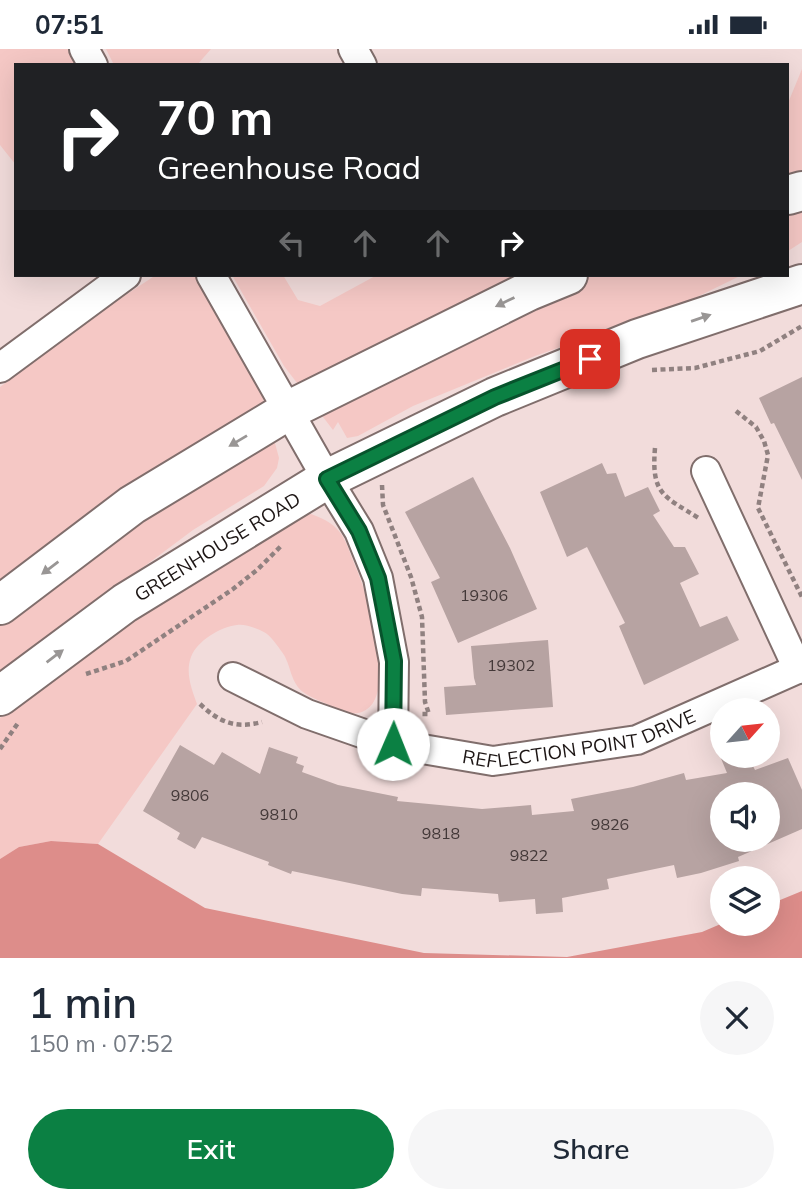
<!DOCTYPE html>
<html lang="en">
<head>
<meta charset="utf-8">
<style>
	:root { --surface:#fff; --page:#f6f6f7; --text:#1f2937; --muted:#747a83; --accent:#0b8043 }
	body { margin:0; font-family:Mulish,sans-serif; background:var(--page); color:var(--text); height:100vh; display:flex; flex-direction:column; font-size:26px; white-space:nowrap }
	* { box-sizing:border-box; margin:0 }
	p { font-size:23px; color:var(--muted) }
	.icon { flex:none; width:38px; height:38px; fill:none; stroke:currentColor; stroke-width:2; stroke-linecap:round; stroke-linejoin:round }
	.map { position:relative; height:909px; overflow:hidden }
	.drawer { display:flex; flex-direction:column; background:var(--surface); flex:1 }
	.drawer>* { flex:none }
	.hud { position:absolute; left:14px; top:14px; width:775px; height:214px; border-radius:0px; box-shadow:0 7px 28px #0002; background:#202124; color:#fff; overflow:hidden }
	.needle { width:46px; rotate:63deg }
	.fabs { position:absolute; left:710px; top:649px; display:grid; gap:14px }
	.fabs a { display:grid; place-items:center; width:70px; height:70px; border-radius:50%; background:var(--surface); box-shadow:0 7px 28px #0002; font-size:35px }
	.pin { position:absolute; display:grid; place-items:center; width:60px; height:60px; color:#fff; margin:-30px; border-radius:14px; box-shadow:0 4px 10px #0006 }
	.me { position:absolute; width:77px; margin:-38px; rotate:1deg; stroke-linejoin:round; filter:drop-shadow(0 0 5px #0008) }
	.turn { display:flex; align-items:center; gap:24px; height:147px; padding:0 28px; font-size:32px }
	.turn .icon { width:91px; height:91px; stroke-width:2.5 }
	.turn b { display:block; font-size:49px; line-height:60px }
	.lanes { display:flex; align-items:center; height:66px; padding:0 28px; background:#0003; justify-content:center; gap:35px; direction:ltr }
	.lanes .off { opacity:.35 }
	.round { display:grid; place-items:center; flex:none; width:74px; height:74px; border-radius:37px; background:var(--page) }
	.headline { display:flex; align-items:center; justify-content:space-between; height:119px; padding:0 28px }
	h1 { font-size:42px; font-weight:600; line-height:52px }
	.button { display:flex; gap:14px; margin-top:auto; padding:14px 28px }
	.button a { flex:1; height:80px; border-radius:42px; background:var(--accent); color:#fff; font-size:28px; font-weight:600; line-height:80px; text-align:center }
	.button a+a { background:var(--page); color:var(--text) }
	.status { display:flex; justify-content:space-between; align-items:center; height:49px; padding:0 35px; background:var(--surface); direction:ltr }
	.status svg { height:19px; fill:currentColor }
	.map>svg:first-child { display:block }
	.green { fill:#f5c8c5 }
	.water { fill:#dd8d8a }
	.building { fill:#b7a3a2; fill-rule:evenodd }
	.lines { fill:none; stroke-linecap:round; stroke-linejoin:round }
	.street-casing { stroke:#806e6c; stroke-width:32 }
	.secondary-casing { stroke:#806e6c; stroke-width:42 }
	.path { stroke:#908180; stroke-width:4.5; stroke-dasharray:5 3.5; stroke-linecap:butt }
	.street { stroke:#fff; stroke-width:28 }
	.secondary { stroke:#fff; stroke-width:38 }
	.oneway { fill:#999695 }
	.route-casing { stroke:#07532c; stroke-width:18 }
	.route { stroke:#0b8043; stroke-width:12 }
	.labels { text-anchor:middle; stroke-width:5; stroke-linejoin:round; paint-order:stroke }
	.number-label { font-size:16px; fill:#433838 }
	.street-label { font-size:19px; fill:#1c1514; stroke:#fff }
</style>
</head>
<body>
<div class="status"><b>07:51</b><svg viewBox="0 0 49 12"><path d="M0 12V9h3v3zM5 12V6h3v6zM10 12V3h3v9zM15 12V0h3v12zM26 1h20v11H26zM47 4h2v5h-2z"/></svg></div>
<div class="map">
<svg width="802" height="909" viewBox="0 0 802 909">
	<rect width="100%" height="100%" fill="#f2dcdb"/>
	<g class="green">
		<polygon points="0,0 70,0 79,16 16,16 16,116 0,96"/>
		<polygon points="106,0 211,0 197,16 114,16"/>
		<polygon points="802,20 802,193 788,202 788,54"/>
		<polygon points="156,226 196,226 201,234 259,335 279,409 277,419 264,437 193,481 102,549 0,632 0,338 118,251"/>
		<polygon points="232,226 283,226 298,251 320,257 377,226 742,226 660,266 589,288 535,307 413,357 358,387 347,389 338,373 333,381 284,317"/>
		<path d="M311 465C344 477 344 489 356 519 368 546 408 674 346 664 340 663 333 658 327 655 320 652 310 648 303 643 291 634 291 618 284 606 280 600 273 590 267 585 262 581 244 574 237 576 220 578 197 592 191 608 185 624 192 641 197 655L98 795 51 792 19 798 0 810V669L62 620 177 541 296 468Z"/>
	</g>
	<polygon class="water" points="51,792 98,795 205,859 424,904 567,908 702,883 723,874 768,875 768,856 802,842 802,909 0,909 0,810 19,798"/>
	<g class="building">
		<polygon points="802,328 802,431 774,374 771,375 759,349"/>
		<polygon points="602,414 607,425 616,424 625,448 648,438 660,462 653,466 674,498 685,498 699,525 680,534 700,578 727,567 739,591 644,636 619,577 625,574 587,498 567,508 540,443"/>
		<polygon points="473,428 510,499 537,560 458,594 431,533 440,529 405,463"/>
		<polygon points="548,591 553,658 446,666 444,638 476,636 474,629 471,597"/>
		<path d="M180 696 214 716 222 703 260 725 269 698 298 708 296 714 304 717 302 723 338 736 398 748 397 752 482 760 531 756 532 766 574 762 571 750 633 738 684 724 686 731 727 724 720 707H748L755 721 788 709 802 741V780L738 808 739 812 701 824 677 829 674 816 607 830 609 840 562 849 563 863 536 865 535 850 499 853 498 845 422 839 421 847 402 845 292 822 291 825 268 816 269 813 202 788 195 800 177 790 180 784 143 762ZM723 746H768V791H723Z"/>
	</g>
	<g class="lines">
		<g class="street-casing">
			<g id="street">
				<polyline points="84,0 93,16"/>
				<polyline points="353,0 362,16"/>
				<polyline points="211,226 327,430 359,482 378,529 394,613 393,695"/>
				<polyline points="0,319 126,226"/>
				<polyline points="706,422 798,620"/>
				<path id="s1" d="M233 628 307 665 393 695 493 712 637 691 802 618"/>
			</g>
		</g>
		<g class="secondary-casing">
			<g id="secondary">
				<polyline points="788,146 802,142"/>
				<polyline points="0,556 132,456 289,361 529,242 568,226"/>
				<path id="s2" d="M0 647 125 554 327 430 495 348 637 290 802 235"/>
			</g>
		</g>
		<g class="path">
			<polyline points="652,321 695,319 760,302 802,277"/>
			<polyline points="736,362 756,378 764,392 768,406 758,459 802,548"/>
			<path d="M655 399C651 446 664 447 700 470"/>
			<polyline points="382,436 383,456 411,528 422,568 425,653 429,665 419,665"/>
			<polyline points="86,625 126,612 233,540 257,521 281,497"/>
			<path d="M200 655C219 673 235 680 262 673"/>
			<polyline points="0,700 18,674"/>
		</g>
		<use href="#street" class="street"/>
		<use href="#secondary" class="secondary"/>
	</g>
	<defs><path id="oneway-solid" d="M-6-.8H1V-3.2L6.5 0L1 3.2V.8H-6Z" transform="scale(1.75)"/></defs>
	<g class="oneway">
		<use href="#oneway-solid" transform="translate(505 253) rotate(154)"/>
		<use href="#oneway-solid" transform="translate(701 269) rotate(-19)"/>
		<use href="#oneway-solid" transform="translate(238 392) rotate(149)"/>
		<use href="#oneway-solid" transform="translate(50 519) rotate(143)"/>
		<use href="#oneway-solid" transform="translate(55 607) rotate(-37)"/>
	</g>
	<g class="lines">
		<g class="route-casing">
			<polyline id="route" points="393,695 394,612 378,529 359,482 327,430 495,348 590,310"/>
		</g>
		<use href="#route" class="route"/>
	</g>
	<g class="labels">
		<g class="number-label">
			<text x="484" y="552">19306</text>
			<text x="511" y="622">19302</text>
			<text x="190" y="752">9806</text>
			<text x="279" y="771">9810</text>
			<text x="610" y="781">9826</text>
			<text x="441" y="790">9818</text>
			<text x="529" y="812">9822</text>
		</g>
		<g class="street-label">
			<text dy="7" stroke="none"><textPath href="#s2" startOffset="264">GREENHOUSE ROAD</textPath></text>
			<text dy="7" stroke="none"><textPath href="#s1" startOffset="364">REFLECTION POINT DRIVE</textPath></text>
		</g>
	</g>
</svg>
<div class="fabs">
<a><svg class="needle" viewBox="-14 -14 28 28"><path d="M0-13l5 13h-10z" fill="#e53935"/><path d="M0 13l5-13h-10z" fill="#747a83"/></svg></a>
<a><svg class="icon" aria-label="sound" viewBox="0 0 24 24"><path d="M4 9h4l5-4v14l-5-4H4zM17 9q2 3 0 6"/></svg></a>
<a><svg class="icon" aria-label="layers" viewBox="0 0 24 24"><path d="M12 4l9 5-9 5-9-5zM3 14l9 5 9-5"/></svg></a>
</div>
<div class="pin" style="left:590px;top:310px;background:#d93025"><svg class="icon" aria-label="arrive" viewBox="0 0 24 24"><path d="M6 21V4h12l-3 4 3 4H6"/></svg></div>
<svg class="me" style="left:393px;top:695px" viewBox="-20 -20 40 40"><circle r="19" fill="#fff"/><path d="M0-13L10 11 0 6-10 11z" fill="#0b8043"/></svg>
<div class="hud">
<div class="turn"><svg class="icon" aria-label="right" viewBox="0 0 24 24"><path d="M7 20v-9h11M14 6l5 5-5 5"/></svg><div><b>70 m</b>Greenhouse Road</div></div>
<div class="lanes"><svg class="icon off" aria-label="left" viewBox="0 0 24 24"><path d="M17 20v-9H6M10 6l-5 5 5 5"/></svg><svg class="icon off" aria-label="ahead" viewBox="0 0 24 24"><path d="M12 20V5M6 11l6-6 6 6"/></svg><svg class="icon off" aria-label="ahead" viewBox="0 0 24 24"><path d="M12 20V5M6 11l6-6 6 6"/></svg><svg class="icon" aria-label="right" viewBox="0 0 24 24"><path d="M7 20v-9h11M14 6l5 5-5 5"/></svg></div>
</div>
</div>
<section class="drawer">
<div class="headline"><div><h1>1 min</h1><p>150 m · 07:52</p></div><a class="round"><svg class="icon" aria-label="close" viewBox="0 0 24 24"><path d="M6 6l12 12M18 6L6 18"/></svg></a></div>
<div class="button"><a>Exit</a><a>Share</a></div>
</section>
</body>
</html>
